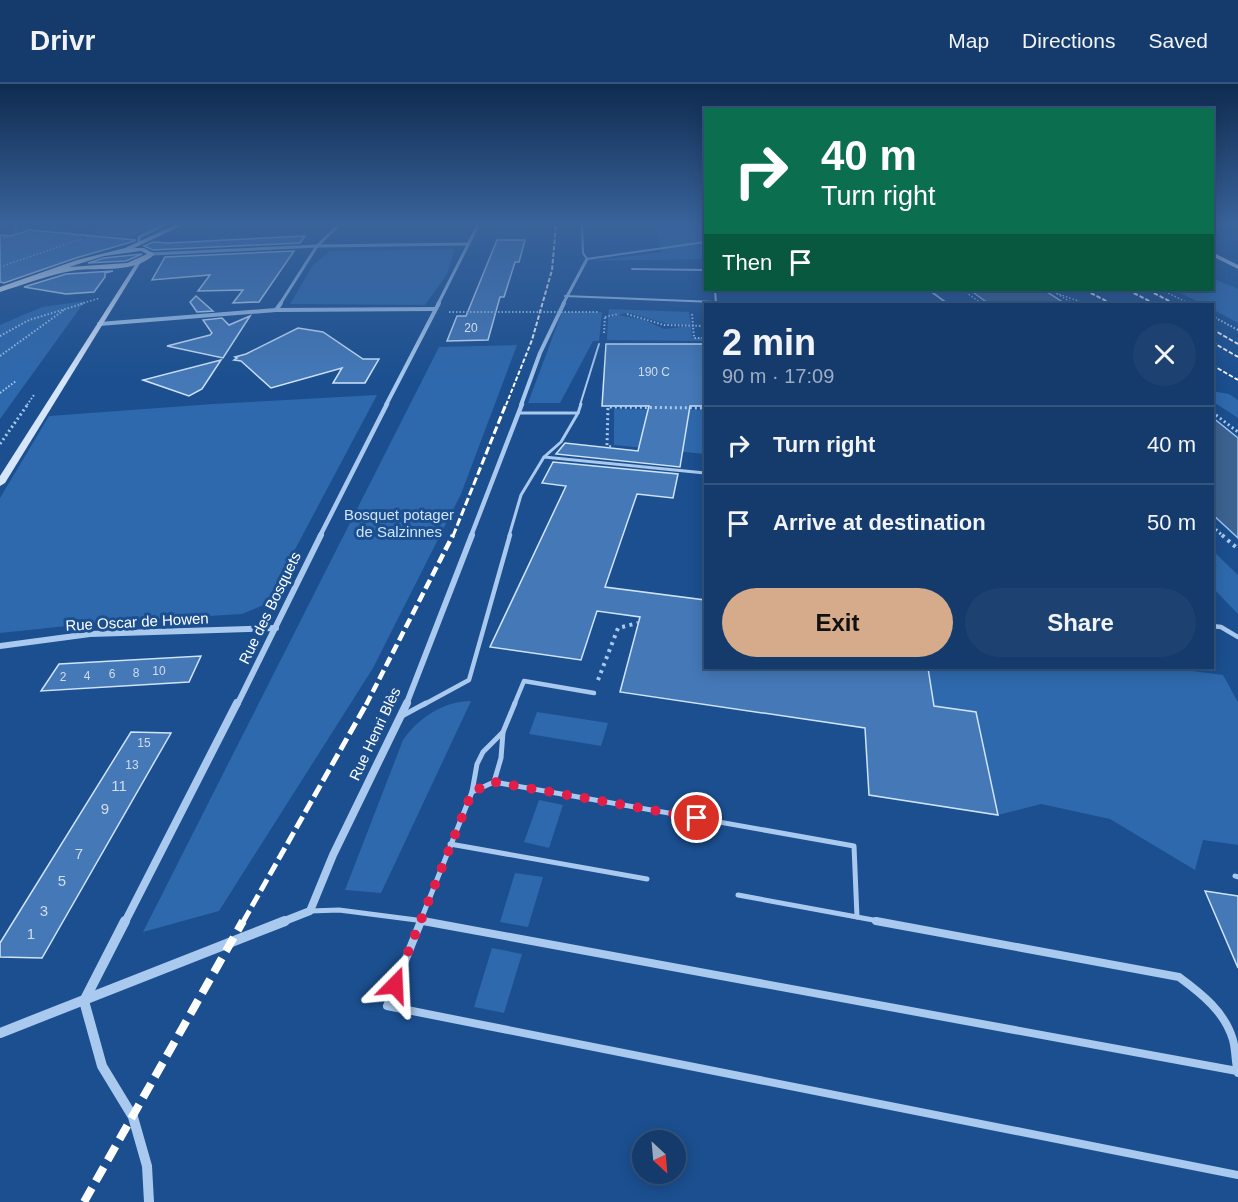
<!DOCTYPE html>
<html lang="en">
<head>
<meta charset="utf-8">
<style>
	:root { --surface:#143b6b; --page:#1d4271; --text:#f1f3f6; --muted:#9dadc1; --line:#33557e; --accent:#d6ab8b }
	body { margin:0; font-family:Helvetica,sans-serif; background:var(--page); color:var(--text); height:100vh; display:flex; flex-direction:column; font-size:22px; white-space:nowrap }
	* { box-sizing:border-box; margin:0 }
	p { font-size:20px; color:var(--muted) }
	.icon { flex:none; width:33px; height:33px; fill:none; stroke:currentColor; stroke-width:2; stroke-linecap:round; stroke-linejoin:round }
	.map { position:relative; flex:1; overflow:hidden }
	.details { position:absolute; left:704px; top:219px; width:510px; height:366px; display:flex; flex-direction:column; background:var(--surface); border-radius:0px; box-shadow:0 3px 15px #0003,0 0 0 2px var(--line) }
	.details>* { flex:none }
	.guide { position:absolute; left:704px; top:24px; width:510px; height:183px; border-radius:0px; box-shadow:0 3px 15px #0003,0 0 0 2px var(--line); background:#0b6e4f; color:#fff; overflow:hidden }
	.needle { width:39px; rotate:154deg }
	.buttons { position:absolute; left:632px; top:1046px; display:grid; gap:12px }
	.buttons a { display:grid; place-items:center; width:54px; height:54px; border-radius:50%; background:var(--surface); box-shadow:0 3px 15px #0003,0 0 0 2px var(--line); font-size:30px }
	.pin { position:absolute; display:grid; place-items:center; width:51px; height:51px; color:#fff; margin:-26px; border:3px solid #fff; border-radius:50%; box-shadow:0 2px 6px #0007 }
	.me { position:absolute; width:66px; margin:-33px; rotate:21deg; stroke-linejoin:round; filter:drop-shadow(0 0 4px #0008) }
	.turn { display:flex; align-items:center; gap:21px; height:126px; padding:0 18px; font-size:27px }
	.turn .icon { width:78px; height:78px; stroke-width:2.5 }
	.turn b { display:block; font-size:42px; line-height:51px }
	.then { display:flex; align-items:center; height:57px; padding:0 18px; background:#0003; gap:12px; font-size:22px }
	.round { display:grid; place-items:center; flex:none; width:63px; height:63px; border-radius:32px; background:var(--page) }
	.head { display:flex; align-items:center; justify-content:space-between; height:102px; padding:0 18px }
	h1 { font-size:36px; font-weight:700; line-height:45px }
	.action { display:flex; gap:12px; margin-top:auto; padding:12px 18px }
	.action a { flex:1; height:69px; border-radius:36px; background:var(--accent); color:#111; font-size:24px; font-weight:700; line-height:69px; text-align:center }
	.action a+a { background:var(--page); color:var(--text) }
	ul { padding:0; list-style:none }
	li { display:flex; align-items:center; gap:18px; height:78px; padding:0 18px; border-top:2px solid var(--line) }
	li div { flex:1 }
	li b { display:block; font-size:22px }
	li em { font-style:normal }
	header { display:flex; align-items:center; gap:36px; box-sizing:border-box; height:84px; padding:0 30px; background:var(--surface); border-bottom:2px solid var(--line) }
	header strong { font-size:28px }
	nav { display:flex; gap:33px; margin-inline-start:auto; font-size:21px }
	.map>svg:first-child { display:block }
	.green { fill:#2e69ad }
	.water { fill:#3c6290; stroke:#9cc4f0; stroke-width:1.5 }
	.building { fill:#4478b7; stroke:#cfe3fa; stroke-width:1.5 }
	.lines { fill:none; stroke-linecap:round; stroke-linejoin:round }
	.path-far3 { stroke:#a9c9ee; stroke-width:1.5; stroke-dasharray:1.5 2; stroke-linecap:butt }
	.path-far2 { stroke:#a9c9ee; stroke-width:2; stroke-dasharray:1.5 2; stroke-linecap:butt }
	.path-far1 { stroke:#a9c9ee; stroke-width:3; stroke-dasharray:2 3; stroke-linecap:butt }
	.path { stroke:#a9c9ee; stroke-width:4; stroke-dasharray:3 4.5; stroke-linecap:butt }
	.lane-far4 { stroke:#a9c9ee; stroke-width:2 }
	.lane-far3 { stroke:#a9c9ee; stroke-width:3 }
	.lane-far2 { stroke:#a9c9ee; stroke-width:4.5 }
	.lane-far1 { stroke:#a9c9ee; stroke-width:5 }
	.lane { stroke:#a9c9ee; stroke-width:8 }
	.street-far5 { stroke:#a9c9ee; stroke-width:3 }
	.street-far4 { stroke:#a9c9ee; stroke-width:4 }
	.street-far3 { stroke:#a9c9ee; stroke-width:4.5 }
	.street-far2 { stroke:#a9c9ee; stroke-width:6 }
	.street-far1 { stroke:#a9c9ee; stroke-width:8 }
	.street { stroke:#a9c9ee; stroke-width:10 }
	.secondary { fill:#d6e6fa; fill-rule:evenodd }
	.primary { fill:#f0f6ff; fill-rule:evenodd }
	.rail-far4 { stroke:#fff; stroke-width:2; stroke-dasharray:4.5 2; stroke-linecap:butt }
	.rail-far3 { stroke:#fff; stroke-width:3; stroke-dasharray:8 3; stroke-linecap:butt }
	.rail-far2 { stroke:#fff; stroke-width:4.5; stroke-dasharray:10 4.5; stroke-linecap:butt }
	.rail-far1 { stroke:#fff; stroke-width:5; stroke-dasharray:13 5; stroke-linecap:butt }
	.rail { stroke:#fff; stroke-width:8; stroke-dasharray:16 8; stroke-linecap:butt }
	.path-bridge { stroke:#a9c9ee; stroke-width:2; stroke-dasharray:1.5 2; stroke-linecap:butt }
	.route { stroke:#e11d48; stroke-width:10; stroke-dasharray:0 18 }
	.labels { text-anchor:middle; stroke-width:6; stroke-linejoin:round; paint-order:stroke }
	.number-label { font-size:12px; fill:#d0dded }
	.park-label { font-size:15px; fill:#cfe3fa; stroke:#1b4f8f }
	.street-label { font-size:15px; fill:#fff; stroke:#1b4f8f }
	.near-number-label { font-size:15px; fill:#d0dded }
</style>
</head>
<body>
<header>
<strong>Drivr</strong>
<nav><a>Map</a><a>Directions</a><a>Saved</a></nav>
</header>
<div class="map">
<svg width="1238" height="1118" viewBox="0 0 1238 1118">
	<rect width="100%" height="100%" fill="#1b4f8f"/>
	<g class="green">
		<polygon points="101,141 153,142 130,153 113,152 108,154 91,146"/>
		<polygon points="656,141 705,141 705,175 590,177 662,168"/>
		<polygon points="455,165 447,190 425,221 290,220 313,181 330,167"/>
		<polygon points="1212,194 1238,205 1238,239 1212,225 1212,220 1203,220 1174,206 1212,206"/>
		<polygon points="85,217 0,335 0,241 42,223"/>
		<polygon points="609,225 689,228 691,241 668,240 629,229 608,232"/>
		<polygon points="562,228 602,228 599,257 593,257 560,319 528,319"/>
		<polygon points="618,231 644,236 664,245 691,242 692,254 705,254 705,257 607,256 608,234"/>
		<polygon points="517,261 461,410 373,584 219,827 143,848 439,263"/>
		<polygon points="1212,307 1229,310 1238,316 1238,334 1212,317"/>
		<polygon points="377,311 266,520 242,530 95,539 0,549 0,414 49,332 213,320"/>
		<polygon points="614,325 705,326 705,370 614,361"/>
		<polygon points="1212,466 1238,491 1238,530 1212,503"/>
		<polygon points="928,584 1169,584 1223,591 1238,618 1238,761 1203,756 1195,786 1110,735 1041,720 998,731 977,629 934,622"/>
		<path d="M471 617 381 809 345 806 403 656C418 634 444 617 471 617Z"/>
		<polygon points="537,628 608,639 601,662 529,650"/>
		<polygon points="539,716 563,721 549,764 524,758"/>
		<polygon points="515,789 543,793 528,843 500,838"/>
		<polygon points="492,864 522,870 504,929 474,923"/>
	</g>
	<g class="water">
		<polygon points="970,206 1044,206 1066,220 989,220"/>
		<polygon points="1212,333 1238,354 1238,454 1212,430"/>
	</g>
	<g class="building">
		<polygon points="29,146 135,156 135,157 76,174 4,199 0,198 0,151 12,152"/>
		<polygon points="305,152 300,159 153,166 144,162 153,158 168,159"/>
		<polygon points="497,156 525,156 519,178 515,178 504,213 500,213 488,256 447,257 457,232 466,232"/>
		<polygon points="294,167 259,218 233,219 243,206 198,207 210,191 152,196 165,173"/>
		<polygon points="142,170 126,177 88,179 104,174"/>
		<polygon points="113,187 105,189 105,193 94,208 66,210 24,203 66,190"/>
		<polygon points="196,212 213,227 197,228 190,218"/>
		<polygon points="250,232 223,274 167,262 210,251 212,249 203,236 222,234 229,241"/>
		<polygon points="298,244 323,248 363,275 379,275 365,299 333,299 342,284 271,304 241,277 234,276 237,274 235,273 246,270"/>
		<polygon points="606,260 705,260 705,322 690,322 680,383 556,370 565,359 638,367 649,322 602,322"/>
		<polygon points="221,276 202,305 189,312 143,296"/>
		<polygon points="553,378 678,390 673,414 637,410 605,503 705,516 705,584 928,584 934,622 976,628 998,731 869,711 865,644 620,608 640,533 597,527 581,576 490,563 566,402 542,399"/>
		<polygon points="201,572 189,598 41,607 59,580"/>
		<polygon points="131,648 171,649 42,874 0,873 0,859"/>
		<polygon points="1205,807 1238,812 1238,884"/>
	</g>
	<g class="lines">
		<g class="path-far3">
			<polyline points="59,149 72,148"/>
			<polyline points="0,156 16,149 15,144"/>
			<polyline points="0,183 81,155"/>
			<polyline points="963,206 982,220"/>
			<polyline points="1051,206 1074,220"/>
			<polyline points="1162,206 1190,220"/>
			<polyline points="1056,209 1087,220"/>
			<polyline points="80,220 100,214"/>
		</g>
		<g class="path-far2">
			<polyline points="980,219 982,220"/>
			<polyline points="1072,219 1074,220"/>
			<polyline points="1083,219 1087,220"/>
			<polyline points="1187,219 1190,220"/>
			<polyline points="449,228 477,228"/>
			<polyline points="627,230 664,241 705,242"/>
			<polyline points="692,230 694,254 705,254"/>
			<polyline points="1212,232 1238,246"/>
			<polyline points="605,233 619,230"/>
			<polyline points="604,249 605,232"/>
			<polyline points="0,252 29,236 85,219"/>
			<polyline points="0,272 64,226"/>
			<polyline points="0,309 16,297"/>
			<polyline points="27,321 34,311"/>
		</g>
		<g class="path-far1">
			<polyline points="1212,328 1238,348"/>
			<polyline points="0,360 28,320"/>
			<polyline points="611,363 607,362 608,323 705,324"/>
			<polyline points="1212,442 1223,452"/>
		</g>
		<g class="path">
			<polyline points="1222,451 1238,465"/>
			<polyline points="598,596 618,544 638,539"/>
		</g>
		<g class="lane-far4">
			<polyline points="582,141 583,169 587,175 705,158"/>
			<polyline points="632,185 705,186"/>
			<polyline points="715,206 716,220"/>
			<polyline points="929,206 948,220"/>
			<polyline points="565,212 767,220"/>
			<polyline points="580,321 599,260"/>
		</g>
		<g class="lane-far3">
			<polyline points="519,329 578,329 561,358 544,373"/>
			<polyline points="578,329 581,320"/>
			<polyline points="509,452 521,411 544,373 705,389"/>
		</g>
		<g class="lane-far2">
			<polyline points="1212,542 1221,543 1238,553"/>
			<polyline points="423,621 469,596 510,451"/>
			<polyline points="514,621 524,597 594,609"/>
		</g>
		<g class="lane-far1">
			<polyline points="402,632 426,619"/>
			<polyline points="494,698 854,762 857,833"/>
			<polyline points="472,708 494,698 501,674 503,648 515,619"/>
			<polyline points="450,760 647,795"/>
			<polyline points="1235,792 1238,793"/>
			<polyline points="738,811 884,838"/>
			<polyline points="310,827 339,826 432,838"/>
			<polyline points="420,838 472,708 477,680 483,668 503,648"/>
		</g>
		<g class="lane">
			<polyline points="421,837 387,922 1238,1091"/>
			<polyline points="423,837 1237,987"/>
			<path d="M876 837 1179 893C1202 910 1225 928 1233 956 1236 967 1235 978 1238 989"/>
		</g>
		<g class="street-far5">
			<polyline points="139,159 139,153 164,141"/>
			<polyline points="152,170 317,162 468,160"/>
			<polyline points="280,220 317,162 339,141"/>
			<polyline points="438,220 478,141"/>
			<polyline points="563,220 587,175"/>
		</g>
		<g class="street-far4">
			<polyline points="276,226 281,219"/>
			<polyline points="99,240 276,226 435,225"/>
			<polyline points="386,321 439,219"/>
			<polyline points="521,321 540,269 564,219"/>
		</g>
		<g class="street-far3">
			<polyline points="320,452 387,320"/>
			<polyline points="471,452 522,320"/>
		</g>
		<g class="street-far2">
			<polyline points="0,562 90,550 276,544"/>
			<polyline points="237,621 321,451"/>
			<polyline points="406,621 472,451"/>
		</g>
		<g class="street-far1">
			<polyline points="125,838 237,619"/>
			<polyline points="282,838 310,827 333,771 407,619"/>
		</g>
		<g class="street">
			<polyline points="84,917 125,837"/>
			<polyline points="84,917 102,982 133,1033 147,1082 149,1118"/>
			<polyline points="0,949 285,837"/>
		</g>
		<g class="secondary">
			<polygon points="1212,168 1238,181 1238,185 1212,172"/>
			<polygon points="138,176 141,178 5,399 0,402 0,392"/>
		</g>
		<path class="primary" d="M175 141H183L134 164H144L155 170C132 192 95 181 66 188 43 193 22 201 0 208V203L77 176 125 164ZM141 167 147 170 127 179 69 183 104 172Z"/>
		<g class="rail-far4">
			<polyline points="1085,206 1112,220"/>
			<polyline points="1128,206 1155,220"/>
			<polyline points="1148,206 1175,220"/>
			<polyline points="1212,245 1238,260"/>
			<polyline points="1212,258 1238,273"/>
			<polyline points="1212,281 1238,296"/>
			<polyline points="506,321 532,256 552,186 556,141"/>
		</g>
		<polyline class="rail-far3" points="453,452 506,320"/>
		<polyline class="rail-far2" points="366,621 453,451"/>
		<polyline class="rail-far1" points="243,838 367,619"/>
		<polyline class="rail" points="84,1118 243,837"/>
		<polyline class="path-bridge" points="477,228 598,228"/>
	</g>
	<linearGradient id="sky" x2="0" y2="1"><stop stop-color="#0f2b4f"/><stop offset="0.47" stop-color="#39639b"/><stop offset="1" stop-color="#39639b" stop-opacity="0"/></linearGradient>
	<rect width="1238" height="297" fill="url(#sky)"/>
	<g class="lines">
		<polyline class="route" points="395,901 472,708 494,698 697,734"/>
	</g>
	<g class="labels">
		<g class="number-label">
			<text x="471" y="248">20</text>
			<text x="654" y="292">190 C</text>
			<text x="159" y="591">10</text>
			<text x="136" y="593">8</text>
			<text x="112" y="594">6</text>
			<text x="87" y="596">4</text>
			<text x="63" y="597">2</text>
			<text x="144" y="663">15</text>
			<text x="132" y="685">13</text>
		</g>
		<g class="park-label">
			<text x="399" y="436">Bosquet potager<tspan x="399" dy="17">de Salzinnes</tspan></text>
		</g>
		<g class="street-label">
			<text transform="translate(270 524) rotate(-64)" y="5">Rue des Bosquets</text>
			<text transform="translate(137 538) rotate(-3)" y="5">Rue Oscar de Howen</text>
			<text transform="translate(375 650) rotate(-65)" y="5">Rue Henri Blès</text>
		</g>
		<g class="near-number-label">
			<text x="119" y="707">11</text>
			<text x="105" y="730">9</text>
			<text x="79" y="775">7</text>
			<text x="62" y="802">5</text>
			<text x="44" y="832">3</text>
			<text x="31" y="855">1</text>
		</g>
	</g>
</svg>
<div class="buttons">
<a><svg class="needle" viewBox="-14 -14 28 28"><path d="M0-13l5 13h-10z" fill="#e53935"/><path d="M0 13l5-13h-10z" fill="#9dadc1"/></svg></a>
</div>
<div class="pin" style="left:697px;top:734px;background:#d93025"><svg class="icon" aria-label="arrive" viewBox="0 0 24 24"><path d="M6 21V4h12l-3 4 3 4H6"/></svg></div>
<svg class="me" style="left:395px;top:901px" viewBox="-20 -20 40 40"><path d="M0-17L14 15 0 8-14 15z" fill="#e11d48" stroke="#fff" stroke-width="4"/></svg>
<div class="guide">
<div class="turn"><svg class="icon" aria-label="right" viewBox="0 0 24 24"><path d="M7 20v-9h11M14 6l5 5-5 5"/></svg><div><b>40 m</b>Turn right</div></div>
<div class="then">Then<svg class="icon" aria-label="arrive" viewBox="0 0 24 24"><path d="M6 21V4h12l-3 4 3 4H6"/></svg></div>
</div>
<section class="details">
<div class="head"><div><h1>2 min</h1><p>90 m · 17:09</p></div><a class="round"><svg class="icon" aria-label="close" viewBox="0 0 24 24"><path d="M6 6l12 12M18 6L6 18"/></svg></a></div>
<ul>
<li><svg class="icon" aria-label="right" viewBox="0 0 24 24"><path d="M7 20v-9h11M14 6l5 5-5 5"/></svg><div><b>Turn right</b></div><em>40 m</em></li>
<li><svg class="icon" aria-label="arrive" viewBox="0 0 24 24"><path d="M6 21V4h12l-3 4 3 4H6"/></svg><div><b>Arrive at destination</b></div><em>50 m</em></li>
</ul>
<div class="action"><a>Exit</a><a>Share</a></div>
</section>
</div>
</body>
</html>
